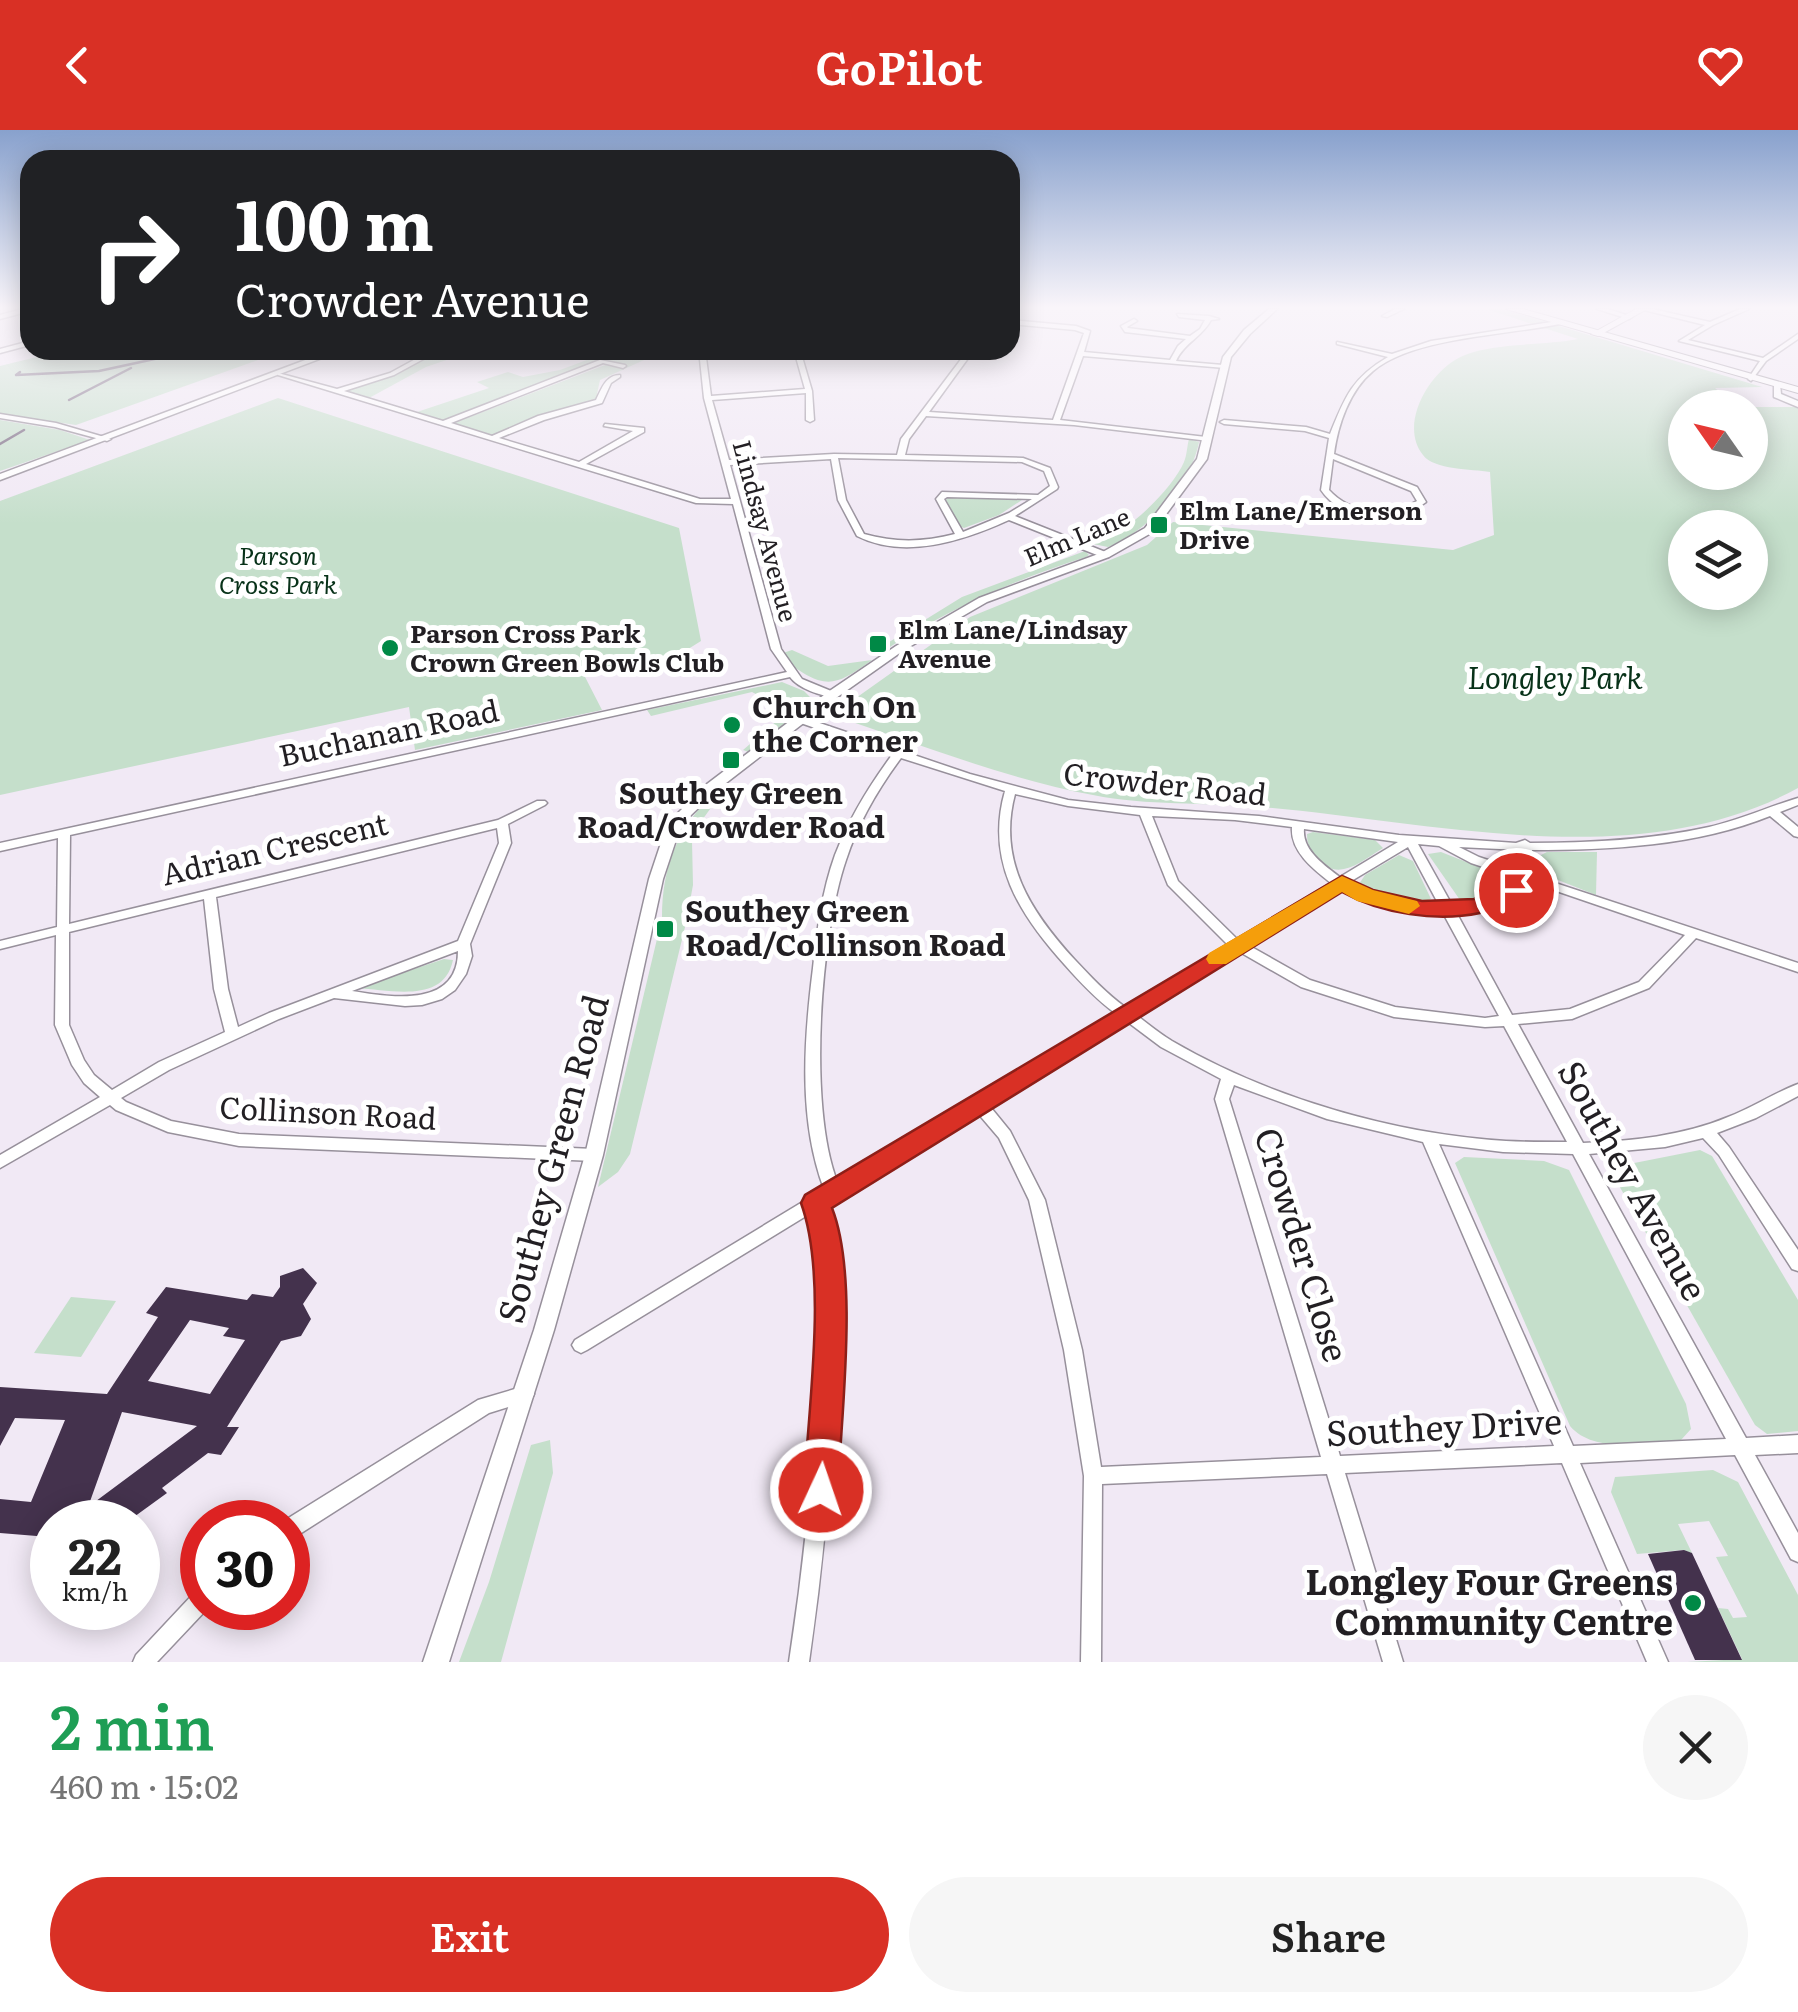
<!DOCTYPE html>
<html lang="en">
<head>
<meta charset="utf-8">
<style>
	:root { --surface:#fff; --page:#f6f6f6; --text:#222; --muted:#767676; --accent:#d93025 }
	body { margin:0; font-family:Literata,serif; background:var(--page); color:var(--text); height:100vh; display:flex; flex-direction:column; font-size:38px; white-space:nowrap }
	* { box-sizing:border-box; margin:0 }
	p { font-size:32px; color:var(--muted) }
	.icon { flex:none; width:55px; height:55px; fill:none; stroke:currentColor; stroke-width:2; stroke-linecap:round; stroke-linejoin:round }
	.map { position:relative; height:1532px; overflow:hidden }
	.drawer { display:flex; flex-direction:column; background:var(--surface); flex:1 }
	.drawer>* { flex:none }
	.hud { position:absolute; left:20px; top:20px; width:1000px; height:210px; border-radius:30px; box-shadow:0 5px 25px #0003; background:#202124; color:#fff; overflow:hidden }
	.needle { width:65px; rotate:304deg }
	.controls { position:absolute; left:1668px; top:260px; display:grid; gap:20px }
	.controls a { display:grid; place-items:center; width:100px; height:100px; border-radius:50%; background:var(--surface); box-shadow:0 5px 25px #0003; font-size:50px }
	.speed { position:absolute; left:30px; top:1370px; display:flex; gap:20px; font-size:50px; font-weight:700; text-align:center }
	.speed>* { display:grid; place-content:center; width:130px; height:130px; border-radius:50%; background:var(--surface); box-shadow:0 5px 25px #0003; line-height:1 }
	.speed small { font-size:25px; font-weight:400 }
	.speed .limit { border:15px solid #d22; background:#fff; color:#111 }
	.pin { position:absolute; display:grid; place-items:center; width:85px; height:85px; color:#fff; margin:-42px; border:5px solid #fff; border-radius:50%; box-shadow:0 2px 10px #0007 }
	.me { position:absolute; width:110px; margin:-55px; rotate:3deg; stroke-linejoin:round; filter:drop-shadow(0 0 8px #0008) }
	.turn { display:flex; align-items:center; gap:35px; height:210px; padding:0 50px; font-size:45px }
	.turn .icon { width:130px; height:130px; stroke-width:2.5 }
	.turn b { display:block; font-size:70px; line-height:85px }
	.round { display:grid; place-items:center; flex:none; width:105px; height:105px; border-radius:52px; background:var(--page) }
	.summary { display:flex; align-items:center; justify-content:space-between; height:170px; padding:0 50px }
	h1 { font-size:60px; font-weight:600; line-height:75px; color:#1e9e55 }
	.action { display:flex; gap:20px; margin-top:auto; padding:20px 50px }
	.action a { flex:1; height:115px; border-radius:60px; background:var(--accent); color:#fff; font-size:40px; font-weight:600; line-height:115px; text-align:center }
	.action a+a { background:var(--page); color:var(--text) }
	header { display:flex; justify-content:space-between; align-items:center; height:130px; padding:0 50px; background:var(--accent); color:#fff; font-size:45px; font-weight:600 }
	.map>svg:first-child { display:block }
	.green { fill:#c5dfcb; fill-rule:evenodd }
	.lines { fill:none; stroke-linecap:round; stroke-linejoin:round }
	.stream { stroke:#75667e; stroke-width:2.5 }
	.building { fill:#44324d; fill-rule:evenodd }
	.minor-casing { stroke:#97909b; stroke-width:3 }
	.tertiary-casing { stroke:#97909b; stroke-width:3 }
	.secondary-casing { stroke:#97909b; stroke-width:2 }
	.primary-casing { stroke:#97909b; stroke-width:2 }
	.minor { fill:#fff; fill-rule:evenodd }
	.tertiary { fill:#fff; fill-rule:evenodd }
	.secondary { fill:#fff; fill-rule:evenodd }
	.primary { fill:#fff; fill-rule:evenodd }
	.route { fill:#d93025; stroke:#8d1f18; stroke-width:2.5 }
	.slow { fill:#f59e0b }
	.poi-dot { fill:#008946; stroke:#fff; stroke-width:4 }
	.labels { text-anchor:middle; stroke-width:10; stroke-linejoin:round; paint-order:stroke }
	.far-poi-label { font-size:25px; font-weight:bold; fill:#221f23; stroke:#fff; text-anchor:start }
	.far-street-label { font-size:25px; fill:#221f23; stroke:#fff }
	.far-park-label { font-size:25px; font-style:italic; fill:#083219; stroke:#fff }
	.park-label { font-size:30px; font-style:italic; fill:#083219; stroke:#fff }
	.poi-label { font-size:30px; font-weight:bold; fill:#221f23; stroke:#fff; text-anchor:start }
	.street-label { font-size:30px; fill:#221f23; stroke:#fff }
	.near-street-label { font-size:35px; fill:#221f23; stroke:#fff }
	.near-poi-label { font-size:35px; font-weight:bold; fill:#221f23; stroke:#fff; text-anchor:end }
</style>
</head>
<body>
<header><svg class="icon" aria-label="back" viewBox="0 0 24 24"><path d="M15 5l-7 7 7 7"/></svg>GoPilot<svg class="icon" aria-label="heart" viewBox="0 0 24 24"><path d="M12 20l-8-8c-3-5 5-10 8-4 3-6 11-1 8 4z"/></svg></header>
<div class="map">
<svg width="1798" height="1532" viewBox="0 0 1798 1532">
	<rect width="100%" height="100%" fill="#f1e9f5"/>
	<g class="green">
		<path d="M1486 179H1502L1762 257 1715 258 1738 277H1798V658C1637 746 1431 691 1260 677 1205 672 1147 676 1093 665 1004 648 918 614 832 585L970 487 1147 415 1173 392 1453 420 1494 405 1490 342C1472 339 1434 340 1423 325 1399 295 1428 246 1455 230 1483 212 1545 216 1578 209ZM1685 278H1750V342H1685ZM1685 398H1750V462H1685Z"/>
		<polygon points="65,220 286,220 76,295 0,284 0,236"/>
		<polygon points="441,220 476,220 426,237 369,268 344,261 392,246"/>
		<polygon points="614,220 652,223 653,226 600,250 596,269 488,307 449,295 605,235 619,238 625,236 596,227"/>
		<polygon points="592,228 602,231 441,292 411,284 489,258 477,252 508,242 523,247 560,240"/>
		<polygon points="278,268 679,398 701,511 685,521 583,543 602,580 415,620 409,577 0,665 0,371"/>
		<polygon points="0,290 60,300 90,310 0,341"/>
		<path d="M1189 309 1199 312C1191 355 1148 401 1108 417L1088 413C1119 413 1172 360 1184 332 1187 325 1187 316 1189 309Z"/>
		<polygon points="949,366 1019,368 1022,370 999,385 964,398 957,395 945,371"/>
		<path d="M1085 421 1089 425 1086 427C1008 452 947 480 879 524L873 522 962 467Z"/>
		<path d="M792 520 828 536 872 530C831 560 824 558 782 529L780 524Z"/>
		<polygon points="782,552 804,561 818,575 754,624 743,620 779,589 781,577 752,562 651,586 647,580"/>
		<path d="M715 662 721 664 697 697 692 711 693 755 686 793 630 1024 618 1042 598 1057 662 788C662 736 678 697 715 662Z"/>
		<path d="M1313 702 1375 710 1383 718C1360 732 1336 755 1315 725 1309 717 1307 713 1307 704Z"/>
		<polygon points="1441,722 1512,750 1511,755 1490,766 1460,770 1428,724"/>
		<polygon points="1547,722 1597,722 1596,765 1540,743 1537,727"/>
		<path d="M1399 725 1413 731 1431 769C1412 777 1374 768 1359 754L1365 745Z"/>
		<path d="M444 829 453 830C444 874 391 860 357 858Z"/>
		<polygon points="1700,1020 1712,1026 1798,1170 1798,1301 1767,1304 1755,1295 1609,1038"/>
		<path d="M1464 1027 1544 1031 1569 1040 1686 1274 1691 1299 1681 1310C1646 1312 1595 1325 1570 1296L1455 1033Z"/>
		<polygon points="71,1167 116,1171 81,1227 34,1223"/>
		<polygon points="550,1310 553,1343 501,1532 459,1532 489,1452 531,1315"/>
		<polygon points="1713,1340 1738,1352 1798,1465 1798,1532 1687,1532 1742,1529 1718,1478 1728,1479 1733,1488 1747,1487 1716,1427 1728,1426 1709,1391 1678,1394 1692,1423 1683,1420 1637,1424 1611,1362 1615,1347"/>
	</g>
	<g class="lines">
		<g class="stream">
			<polyline points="20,242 16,245 99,241 187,222 179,220"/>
			<polyline points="69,270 131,238"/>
			<polyline points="0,314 24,300"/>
		</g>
	</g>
	<g class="building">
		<path d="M303 1138 317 1153 303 1174 311 1189 301 1206 281 1211 227 1297H239L221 1325 208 1323 162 1358 167 1363 127 1392H52V1433L37 1434 49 1407 0 1403V1369L31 1372 65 1290 15 1288 0 1316V1257L107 1264 158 1187 146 1183 166 1157 247 1170 252 1164 273 1167 280 1157V1146ZM190 1190 229 1198 223 1206 245 1210 210 1264 148 1251ZM122 1282 197 1296 88 1377Z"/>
		<polygon points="1684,1420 1692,1423 1742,1530 1695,1530 1648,1424"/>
	</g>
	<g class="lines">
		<g class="minor-casing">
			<g id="minor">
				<polygon points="22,179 30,179 30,181 0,189 0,185"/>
				<polygon points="1395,179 1404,179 1387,187 1382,186"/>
				<polygon points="1597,179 1608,179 1632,187 1629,189"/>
				<polygon points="1640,179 1652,179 1710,192 1740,179 1749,179 1713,195 1688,210 1763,228 1798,204 1798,209 1766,231 1751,251 1748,249 1760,231 1679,211 1705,195"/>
				<path d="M1177 184 1209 186 1219 189 1211 190C1202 207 1184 213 1176 231L1223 235 1226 237 1225 238 1083 226 1060 290 1206 307H1209V311L1074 295 926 286 909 309 905 325 1023 328 1050 338 1058 357 1057 359 1015 386 1108 423V427H1102L1009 390C963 411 904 430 857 406L838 370 831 329 730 335 781 519 802 549 836 563V567C822 567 798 558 790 547L70 705 69 794 498 690 537 671H545L547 673 545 675 508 694 511 713 470 814 472 826 466 844 455 860 442 869 422 875 405 876 334 868 279 889 169 940 121 968 126 972 171 991 239 1004 594 1019 599 1021 602 1025 599 1029 594 1031 239 1016 168 1002 116 980 110 975 0 1038V1025L100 967 84 953 72 935 55 895 56 805 0 819V811L57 797 58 708 0 721V713L787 542 771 519 733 374 696 373 278 245V243L337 259 390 243 432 220H440L394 245 344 261 443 291 600 230 625 235 626 236 623 238 603 233 451 293 492 306 538 286 596 270C602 258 606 245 620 245V247L611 253 602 273 544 290 499 308 579 332 633 301 604 296 605 294 644 298V302L586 334 700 369H731L704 268 699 220H705L711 266 805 259 794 220H800L812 261 814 290 810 292 806 290V263L712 270 729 330 834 324 897 325 901 309 968 220H974L929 282 1053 290 1084 203 1075 200 1010 194V190L1076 196 1090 201 1084 222 1170 230 1178 216 1186 209 1125 202 1121 196 1134 189 1137 191 1127 197 1128 198 1190 206 1200 199 1205 190 1179 187ZM838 328 1022 332 1044 341 1050 356 1038 365 942 362 936 369 955 404C924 412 896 413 864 404L846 370ZM947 367 1032 369 1009 383 963 402 944 369ZM497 698 499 713 458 811 269 883 238 897 228 859 216 767ZM204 769 214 859 225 902 159 932 112 960 94 945 84 930 69 895V802ZM458 821C458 879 390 867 352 861Z"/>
				<path d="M1558 191 1560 194C1508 205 1413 207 1373 241 1349 261 1338 295 1334 324L1417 357 1426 372C1397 394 1343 393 1321 360L1329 308 1305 301 1224 294 1220 292 1224 290 1306 297 1330 304C1345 267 1352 248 1388 227L1337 214V212L1392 224 1431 211ZM1333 329 1411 361 1417 371C1389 388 1351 384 1329 360Z"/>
				<polygon points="30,211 30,215 0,223 0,219"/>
				<polygon points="0,284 56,293 111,309 107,311 55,297 0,288"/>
				<path d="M799 586 970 644 1068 670 1131 677 1259 686 1399 705 1516 713 1525 710 1530 713C1590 713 1650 710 1709 697 1740 690 1768 677 1798 668V675L1780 682 1798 697V707L1794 706 1770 686C1696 716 1610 720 1532 720L1534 746 1798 833V842L1696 808 1649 858 1572 889 1518 894 1583 1013C1631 1011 1683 1006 1728 987 1752 978 1774 963 1798 954V966L1756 988 1717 1003 1729 1017 1798 1120V1141L1792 1139 1719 1025 1703 1008 1665 1017 1589 1024 1746 1308 1798 1305V1323L1755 1325 1798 1403V1432L1791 1429 1735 1325 1580 1333 1668 1532H1647L1562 1333 1345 1343 1403 1532H1383L1327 1344 1102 1354 1101 1532H1081L1084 1346 1064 1220 1029 1070 999 1008 976 981 824 1075C845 1128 838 1186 836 1242 832 1339 823 1436 809 1532H789C805 1428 815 1324 819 1220 821 1175 827 1126 811 1083L587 1220 581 1223 575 1220 572 1215 575 1210 824 1059C798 990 804 910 813 838 817 800 822 761 835 725 849 689 869 656 892 625L795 591 794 589ZM901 628 1005 661C985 731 1019 784 1065 835 1081 853 1096 869 1115 883L837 1051C808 976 820 806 846 730 858 693 878 659 901 628ZM1015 664 1068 676 1140 685 1168 755 1228 815 1125 877C1106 863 1091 847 1075 830 1031 782 997 731 1015 664ZM1152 686 1235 690 1292 697C1290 721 1313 739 1331 753L1237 809 1178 751ZM1304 699 1398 712 1340 747C1324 735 1302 720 1304 699ZM1418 714 1439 716 1471 733 1519 749C1498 764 1477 771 1452 775ZM1408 717 1439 775C1406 776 1378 767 1348 753ZM1459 717 1520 720 1521 741 1479 727ZM1530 752 1685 805 1639 852 1570 879 1512 885 1456 782C1484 777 1506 769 1530 752ZM1339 758C1373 775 1406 784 1443 783L1499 886 1485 888 1395 877 1310 850 1248 815ZM1238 821 1301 857 1394 887 1485 897 1504 896 1567 1012C1546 1012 1526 1012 1506 1011 1393 1004 1270 968 1172 911 1159 903 1147 893 1135 884ZM1125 890 1161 917 1221 949 1215 969 1321 1327 1101 1337 1082 1220 1045 1070 1010 1001 988 974ZM1234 955 1327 989 1423 1012 1554 1316 1340 1326 1229 969ZM1439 1014 1503 1022 1573 1024 1726 1309 1573 1316Z"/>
				<polygon points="525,1256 531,1258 534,1264 531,1270 489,1283 295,1407 288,1409 288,1392 282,1392 478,1270"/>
				<polygon points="202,1459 202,1478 208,1478 157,1532 133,1532 136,1525 195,1462"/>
			</g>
		</g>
		<g class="tertiary-casing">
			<g id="tertiary">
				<polygon points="1269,179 1277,179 1250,204 1231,227 1207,329 1153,402 1109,427 987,472 904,520 836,568 717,660 688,688 678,704 663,749 603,1025 554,1200 449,1532 423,1532 534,1200 585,1025 649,749 664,704 675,686 707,654 828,562 896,516 979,468 1101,423 1145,398 1197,329 1223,227 1244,200"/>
				<polygon points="332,220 343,220 0,350 0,344"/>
				<polygon points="1774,254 1780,254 1781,264 1798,271 1798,277 1774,267"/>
			</g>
		</g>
		<g class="secondary-casing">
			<polygon id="secondary" points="1636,179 1647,179 1598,206 1591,204"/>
		</g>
		<g class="primary-casing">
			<polygon id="primary" points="1506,179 1523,179 1798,257 1798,263"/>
		</g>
		<use href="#minor" class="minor"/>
		<use href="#tertiary" class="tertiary"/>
		<use href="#secondary" class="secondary"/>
		<use href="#primary" class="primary"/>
	</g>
	<linearGradient id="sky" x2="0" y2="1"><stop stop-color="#88a1cd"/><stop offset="0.45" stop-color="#f9f5fa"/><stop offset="1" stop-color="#f9f5fa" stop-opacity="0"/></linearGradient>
	<rect width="1798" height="394" fill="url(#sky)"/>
	<path class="route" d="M1342 746 1373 760 1422 771 1474 769 1516 752 1527 760 1523 765C1510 771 1495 780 1480 783 1437 792 1381 784 1342 762L832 1078C859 1147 841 1283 838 1360L833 1372 821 1377 809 1372 804 1360C808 1278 828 1148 801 1073L805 1065Z"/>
	<polygon class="slow" points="1342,746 1373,760 1417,771 1420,776 1409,784 1357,771 1342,762 1226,834 1209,834 1206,829 1209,823"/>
	<g class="poi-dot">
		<rect x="1149" y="385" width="20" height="20" rx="5"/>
		<rect x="868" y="504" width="20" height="20" rx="5"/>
		<circle cx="390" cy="518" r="10"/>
		<circle cx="732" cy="595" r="10"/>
		<rect x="721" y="620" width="20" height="20" rx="5"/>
		<rect x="655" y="789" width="20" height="20" rx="5"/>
		<circle cx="1693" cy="1473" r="10"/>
	</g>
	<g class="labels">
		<g class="far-poi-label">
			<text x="1179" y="390">Elm Lane/Emerson<tspan x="1179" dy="29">Drive</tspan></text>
			<text x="898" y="509">Elm Lane/Lindsay<tspan x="898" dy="29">Avenue</tspan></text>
			<text x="410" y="513">Parson Cross Park<tspan x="410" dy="29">Crown Green Bowls Club</tspan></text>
		</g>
		<g class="far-street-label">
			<text transform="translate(765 401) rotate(75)" y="9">Lindsay Avenue</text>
			<text transform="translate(1077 407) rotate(-23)" y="9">Elm Lane</text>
		</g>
		<g class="far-park-label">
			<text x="278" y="435">Parson<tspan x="278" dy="29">Cross Park</tspan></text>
		</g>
		<g class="park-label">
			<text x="1555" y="559">Longley Park</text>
		</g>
		<g class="poi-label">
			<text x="752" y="588">Church On<tspan x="752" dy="34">the Corner</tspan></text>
			<text x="731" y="674" text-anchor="middle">Southey Green<tspan x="731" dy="34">Road/Crowder Road</tspan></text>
			<text x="685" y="792">Southey Green<tspan x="685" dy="34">Road/Collinson Road</tspan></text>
		</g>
		<g class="street-label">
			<text transform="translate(389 604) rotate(-12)" y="10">Buchanan Road</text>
			<text transform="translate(1165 655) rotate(6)" y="10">Crowder Road</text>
			<text transform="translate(275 720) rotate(-13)" y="10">Adrian Crescent</text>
			<text transform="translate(328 984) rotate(3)" y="10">Collinson Road</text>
		</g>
		<g class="near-street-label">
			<text transform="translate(554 1029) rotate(-75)" y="12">Southey Green Road</text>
			<text transform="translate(1632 1051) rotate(61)" y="12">Southey Avenue</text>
			<text transform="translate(1301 1115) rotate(73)" y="12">Crowder Close</text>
			<text transform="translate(1444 1298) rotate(-3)" y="12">Southey Drive</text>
		</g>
		<g class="near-poi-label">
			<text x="1673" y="1465">Longley Four Greens<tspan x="1673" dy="40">Community Centre</tspan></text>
		</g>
	</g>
</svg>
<div class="controls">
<a><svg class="needle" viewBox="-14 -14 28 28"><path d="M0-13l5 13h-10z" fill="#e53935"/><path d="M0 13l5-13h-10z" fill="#767676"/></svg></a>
<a><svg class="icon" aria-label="layers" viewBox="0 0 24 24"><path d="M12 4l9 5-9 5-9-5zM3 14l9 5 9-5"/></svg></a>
</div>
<div class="speed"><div>22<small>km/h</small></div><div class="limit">30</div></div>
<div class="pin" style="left:1516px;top:760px;background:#d93025"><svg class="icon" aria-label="arrive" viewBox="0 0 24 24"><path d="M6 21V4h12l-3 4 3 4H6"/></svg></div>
<svg class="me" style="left:821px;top:1360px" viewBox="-20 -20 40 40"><circle r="17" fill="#d93025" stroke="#fff" stroke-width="3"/><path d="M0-11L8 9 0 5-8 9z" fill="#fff"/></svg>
<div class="hud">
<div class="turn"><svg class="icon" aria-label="right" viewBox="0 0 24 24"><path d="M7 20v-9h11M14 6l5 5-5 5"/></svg><div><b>100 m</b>Crowder Avenue</div></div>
</div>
</div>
<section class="drawer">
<div class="summary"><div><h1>2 min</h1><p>460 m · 15:02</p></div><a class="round"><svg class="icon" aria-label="close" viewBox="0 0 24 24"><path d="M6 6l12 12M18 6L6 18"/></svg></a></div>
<div class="action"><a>Exit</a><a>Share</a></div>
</section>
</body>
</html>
